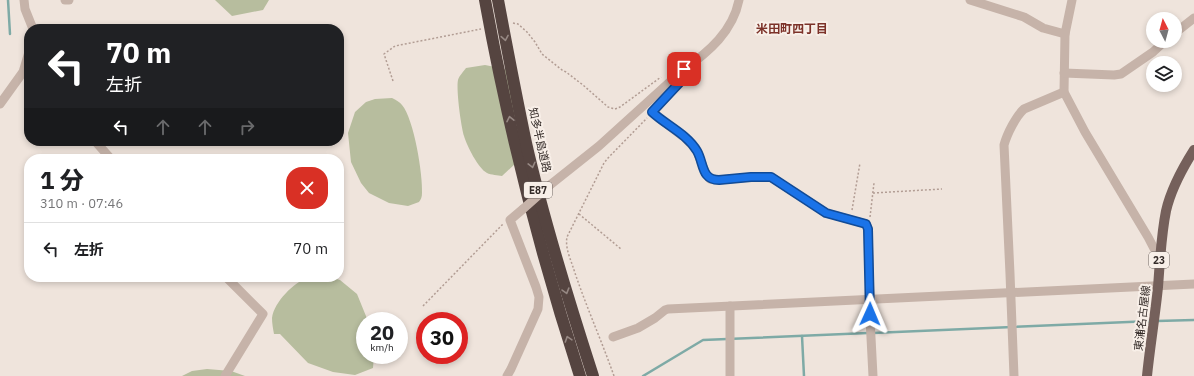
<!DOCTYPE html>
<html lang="ja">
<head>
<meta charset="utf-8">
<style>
	:root { --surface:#fff; --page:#f6f6f6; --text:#202124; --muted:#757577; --line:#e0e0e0 }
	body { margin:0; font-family:"IBM Plex Sans","Noto Sans JP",sans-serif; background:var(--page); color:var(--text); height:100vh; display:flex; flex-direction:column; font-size:15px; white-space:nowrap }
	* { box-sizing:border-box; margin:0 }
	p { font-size:13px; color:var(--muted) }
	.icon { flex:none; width:22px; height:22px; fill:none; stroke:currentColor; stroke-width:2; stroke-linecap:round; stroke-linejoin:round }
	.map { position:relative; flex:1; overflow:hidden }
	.drawer { position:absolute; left:24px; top:154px; width:320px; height:128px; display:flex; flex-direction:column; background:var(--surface); border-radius:16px; box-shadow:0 2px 6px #0003 }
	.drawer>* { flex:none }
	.top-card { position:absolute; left:24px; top:24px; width:320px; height:122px; border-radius:16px; box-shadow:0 2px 6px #0003; background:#202124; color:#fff; overflow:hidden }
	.needle { width:26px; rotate:354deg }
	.controls { position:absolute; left:1146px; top:12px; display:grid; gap:8px }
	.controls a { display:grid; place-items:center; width:36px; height:36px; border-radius:50%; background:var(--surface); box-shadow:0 2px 6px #0003; font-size:20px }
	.speed { position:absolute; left:356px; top:312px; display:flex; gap:8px; font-size:20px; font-weight:700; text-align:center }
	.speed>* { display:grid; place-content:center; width:52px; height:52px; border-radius:50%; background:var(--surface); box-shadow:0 2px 6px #0003; line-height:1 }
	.speed small { font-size:10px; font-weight:400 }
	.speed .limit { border:6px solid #d22; background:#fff; color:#111 }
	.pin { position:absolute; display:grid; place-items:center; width:34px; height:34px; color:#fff; margin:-17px; border-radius:8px; box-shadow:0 2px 6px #0006 }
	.me { position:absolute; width:44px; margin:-22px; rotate:1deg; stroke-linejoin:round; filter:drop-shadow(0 0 3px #0008) }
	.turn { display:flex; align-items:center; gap:14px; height:84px; padding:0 16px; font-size:18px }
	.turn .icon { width:52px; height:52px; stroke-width:2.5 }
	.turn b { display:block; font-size:28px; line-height:34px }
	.lanes { display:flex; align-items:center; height:38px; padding:0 16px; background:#0003; justify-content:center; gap:20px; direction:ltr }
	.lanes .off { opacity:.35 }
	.round { display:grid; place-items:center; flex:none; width:42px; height:42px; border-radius:16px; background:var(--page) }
	.head { display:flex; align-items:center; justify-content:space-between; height:68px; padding:0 16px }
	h1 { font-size:24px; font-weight:800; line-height:30px }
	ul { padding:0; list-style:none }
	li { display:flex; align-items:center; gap:12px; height:52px; padding:0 16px; border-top:1px solid var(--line) }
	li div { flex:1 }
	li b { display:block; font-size:15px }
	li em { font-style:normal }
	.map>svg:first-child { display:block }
	.green { fill:#b7bd9e }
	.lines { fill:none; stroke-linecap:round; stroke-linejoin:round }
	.stream { stroke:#7eaaa6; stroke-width:2.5 }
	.path { stroke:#b29d94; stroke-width:1.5; stroke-dasharray:2 2; stroke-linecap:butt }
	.minor { stroke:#c6b3a9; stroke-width:9 }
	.major { stroke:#75605b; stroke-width:10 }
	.highway { stroke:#554440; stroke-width:12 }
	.minor-bridge { stroke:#c6b3a9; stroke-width:9 }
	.oneway { stroke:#968883 }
	.route-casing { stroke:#114b97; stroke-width:10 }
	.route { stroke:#1a73e8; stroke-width:7 }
	.labels { text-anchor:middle; stroke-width:4; stroke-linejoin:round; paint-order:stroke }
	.shield { fill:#f8efe8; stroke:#6f6662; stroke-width:1 }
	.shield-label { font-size:10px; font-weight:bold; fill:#342b28 }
	.street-label { font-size:11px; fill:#342b28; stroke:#f8efe8 }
	.neighbourhood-label { font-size:12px; font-weight:bold; fill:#7c3229; stroke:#f8efe8 }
</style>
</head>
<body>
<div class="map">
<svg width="1194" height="376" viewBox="0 0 1194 376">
	<rect width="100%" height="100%" fill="#efe4dc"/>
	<g class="green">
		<polygon points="215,0 269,0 263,10 232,16"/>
		<path d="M485 65 515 71 516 163 502 176C498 175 491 175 487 173 478 168 467 146 464 136 461 126 456 90 458 80 459 76 464 71 466 68Z"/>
		<path d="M392 98C396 100 400 102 402 105 414 119 423 175 422 193 422 197 421 199 419 202L408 206 389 203 369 193 361 183 351 162 348 133 355 112 366 102 375 99Z"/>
		<path d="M309 277H330L340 280 357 294 368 321H365V355H374L373 368 355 375 333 372 308 363 280 334H274C273 329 272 323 272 318 274 302 294 282 309 277Z"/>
		<polygon points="207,369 231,371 245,376 182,376 192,371"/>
	</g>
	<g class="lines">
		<g class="stream">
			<polyline points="8,0 10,34"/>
			<polyline points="1157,321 1194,320"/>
			<polyline points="873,333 1152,321"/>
			<polyline points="802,336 804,376"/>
			<polyline points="643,376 703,340 868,333"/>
		</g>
		<g class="path">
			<polyline points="513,23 518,24 527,32 535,42 542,54 562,70 566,72 583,85 608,107 615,109 620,107 661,77"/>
			<polyline points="393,81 384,54 395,46 481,29"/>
			<polyline points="873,193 942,189"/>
			<polyline points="852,210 860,163"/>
			<polyline points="579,214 621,249"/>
			<polyline points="870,217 874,183"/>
			<polyline points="423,306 503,224"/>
			<path d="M614 376C601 339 585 304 573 267 570 258 565 247 567 237L604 163 608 158 647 118"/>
		</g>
		<g class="minor">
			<polyline points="24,0 25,9 33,29"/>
			<polyline points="65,0 69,0"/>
			<polyline points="970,0 1024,17 1043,28 1065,34"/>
			<polyline points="1072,0 1065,34 1064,92 1085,132 1148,237 1159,258"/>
			<polyline points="1175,33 1194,18"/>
			<polyline points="684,69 682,80 653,112 660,119 685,138 696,149 706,174 710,179 719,180 751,177 771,177 826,213 866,224 868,229 870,299"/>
			<polyline points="1064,73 1114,75 1121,74 1153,52 1165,41"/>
			<polyline points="0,104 23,72 29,52"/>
			<polyline points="95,141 111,159"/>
			<path d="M550 185 599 146 684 69C709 52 733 31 739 0"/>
			<polyline points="869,299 873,376"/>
			<polyline points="613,337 638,328 655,318 665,310 668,309 1194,284"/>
			<polyline points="225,376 263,314 226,277"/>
			<polyline points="507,376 511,369 538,309 539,297 536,287 510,220 523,209"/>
			<polyline points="730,376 730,306"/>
			<path d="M1014 376 1010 274 1004 145C1007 134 1016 116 1024 109L1064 92"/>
		</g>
		<path class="major" d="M1147 376C1150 346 1155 317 1158 287 1160 262 1161 236 1166 211 1171 189 1182 169 1194 150"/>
		<g class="highway">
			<path d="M485 0C508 127 540 253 580 376"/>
			<path d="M498 0C507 48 516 95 526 143 544 222 568 299 593 376"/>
		</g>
		<polyline class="minor-bridge" points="523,209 550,185"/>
	</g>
	<defs><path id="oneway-chevron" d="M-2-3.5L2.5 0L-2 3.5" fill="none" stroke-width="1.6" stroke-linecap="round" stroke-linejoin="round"/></defs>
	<g class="oneway">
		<use href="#oneway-chevron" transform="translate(505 38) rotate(80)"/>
		<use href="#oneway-chevron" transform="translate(510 119) rotate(-102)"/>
		<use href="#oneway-chevron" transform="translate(532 165) rotate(76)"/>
		<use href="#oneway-chevron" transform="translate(566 291) rotate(74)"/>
		<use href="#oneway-chevron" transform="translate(568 339) rotate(-108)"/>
	</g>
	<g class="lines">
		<g class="route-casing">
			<path id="route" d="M684 69 682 80 652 112C666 125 687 134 697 151 704 163 701 180 719 180L751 177H771L826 213 866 224 868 229 870 314"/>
		</g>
		<use href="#route" class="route"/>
	</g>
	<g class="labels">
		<g class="shield">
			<rect x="524" y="182" width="28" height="16" rx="3"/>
			<rect x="1149" y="252" width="20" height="16" rx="3"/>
		</g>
		<g class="shield-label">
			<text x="538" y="194">E87</text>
			<text x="1159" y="264">23</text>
		</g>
		<g class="street-label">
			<text transform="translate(540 140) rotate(77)" y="4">知多半島道路</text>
			<text transform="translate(1142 318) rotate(-83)" y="4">東浦名古屋線</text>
		</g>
		<g class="neighbourhood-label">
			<text x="792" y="33">米田町四丁目</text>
		</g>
	</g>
</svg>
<div class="controls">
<a><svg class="needle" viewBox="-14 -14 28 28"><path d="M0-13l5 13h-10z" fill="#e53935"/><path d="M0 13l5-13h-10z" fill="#757577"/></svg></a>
<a><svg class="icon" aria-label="layers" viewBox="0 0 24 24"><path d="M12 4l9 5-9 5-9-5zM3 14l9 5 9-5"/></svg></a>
</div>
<div class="speed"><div>20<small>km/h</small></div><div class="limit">30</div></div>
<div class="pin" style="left:684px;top:69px;background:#d93025"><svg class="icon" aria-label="arrive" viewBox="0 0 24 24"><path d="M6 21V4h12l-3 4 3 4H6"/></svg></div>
<svg class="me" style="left:870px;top:314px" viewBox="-20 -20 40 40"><path d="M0-17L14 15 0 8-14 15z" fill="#1a73e8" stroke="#fff" stroke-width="4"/></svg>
<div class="top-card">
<div class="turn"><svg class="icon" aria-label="left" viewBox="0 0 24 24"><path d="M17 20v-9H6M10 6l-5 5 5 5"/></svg><div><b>70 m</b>左折</div></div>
<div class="lanes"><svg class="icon" aria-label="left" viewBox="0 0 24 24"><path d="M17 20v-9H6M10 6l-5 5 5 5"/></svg><svg class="icon off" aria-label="ahead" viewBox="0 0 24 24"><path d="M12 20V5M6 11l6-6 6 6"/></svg><svg class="icon off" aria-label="ahead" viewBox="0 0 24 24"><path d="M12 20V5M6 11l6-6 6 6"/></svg><svg class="icon off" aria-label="right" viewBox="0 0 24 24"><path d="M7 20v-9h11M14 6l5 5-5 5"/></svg></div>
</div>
<section class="drawer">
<div class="head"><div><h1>1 分</h1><p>310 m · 07:46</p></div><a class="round" style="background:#d93025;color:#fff"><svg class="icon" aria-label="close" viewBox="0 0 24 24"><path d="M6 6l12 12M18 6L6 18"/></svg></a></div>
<ul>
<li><svg class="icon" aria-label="left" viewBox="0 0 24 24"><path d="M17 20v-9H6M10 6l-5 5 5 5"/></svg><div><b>左折</b></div><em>70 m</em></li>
</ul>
</section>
</div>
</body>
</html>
